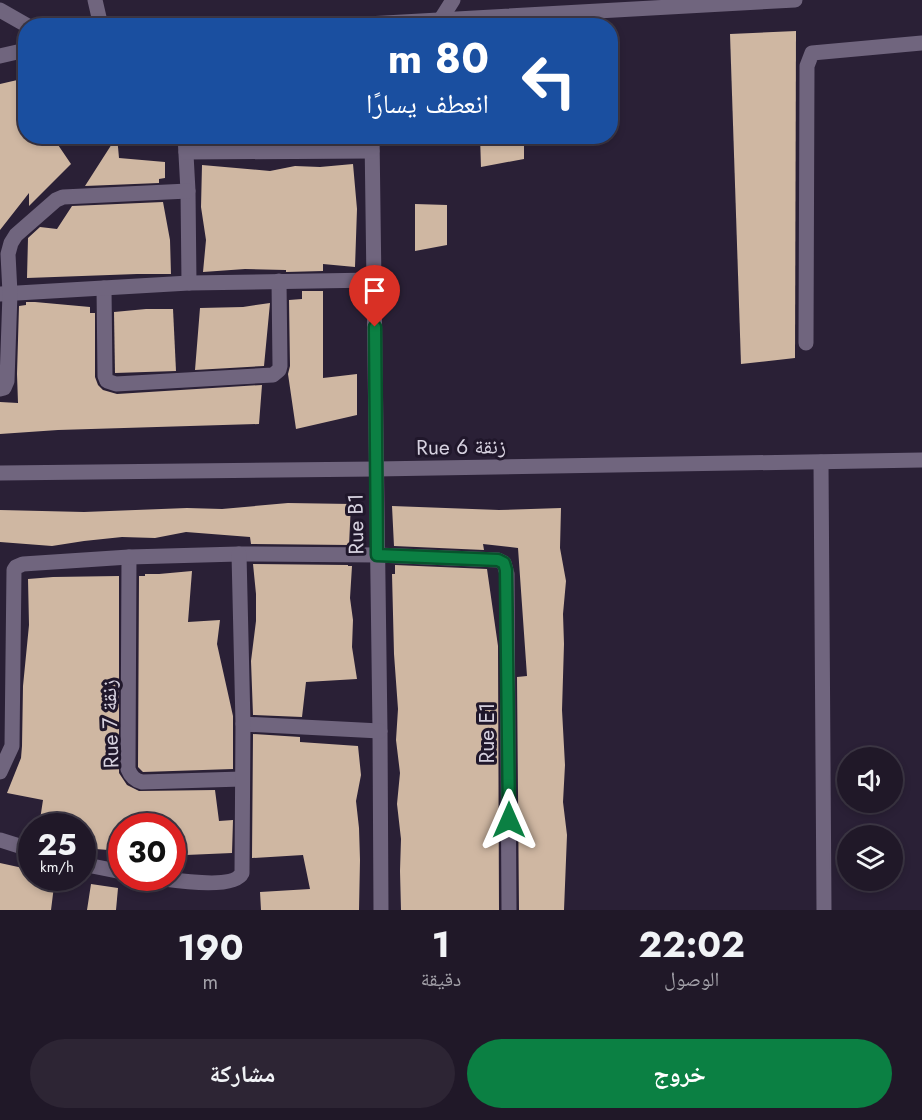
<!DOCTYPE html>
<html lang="ar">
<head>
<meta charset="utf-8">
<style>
	:root { --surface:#201828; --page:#2d2534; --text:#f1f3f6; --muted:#a2a0a8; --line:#3d3745; --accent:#0b8043 }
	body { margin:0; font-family:Jost,"Noto Naskh Arabic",sans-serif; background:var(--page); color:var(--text); direction:rtl; height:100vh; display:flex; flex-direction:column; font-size:22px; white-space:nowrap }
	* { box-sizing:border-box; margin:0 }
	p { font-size:20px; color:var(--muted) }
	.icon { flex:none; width:33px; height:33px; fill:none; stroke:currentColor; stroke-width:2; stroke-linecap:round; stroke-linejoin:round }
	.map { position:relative; height:910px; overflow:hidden; direction:ltr }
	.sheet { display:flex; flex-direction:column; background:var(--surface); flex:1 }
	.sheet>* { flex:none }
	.hud { position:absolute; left:18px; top:18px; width:600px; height:126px; border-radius:24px; box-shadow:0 3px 9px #0003,0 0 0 2px var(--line); direction:rtl; background:#1a4fa0; color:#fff; overflow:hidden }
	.buttons { position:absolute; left:837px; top:747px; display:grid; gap:12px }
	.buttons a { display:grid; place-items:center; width:66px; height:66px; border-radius:50%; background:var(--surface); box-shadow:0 3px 9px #0003,0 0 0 2px var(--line); font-size:30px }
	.speed { position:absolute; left:18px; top:813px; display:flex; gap:12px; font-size:30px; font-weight:700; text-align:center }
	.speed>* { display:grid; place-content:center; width:78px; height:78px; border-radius:50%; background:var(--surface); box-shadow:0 3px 9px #0003,0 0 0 2px var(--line); line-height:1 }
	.speed small { font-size:15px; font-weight:400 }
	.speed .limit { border:9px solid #d22; background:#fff; color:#111 }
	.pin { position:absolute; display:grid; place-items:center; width:51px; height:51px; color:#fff; margin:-62px -26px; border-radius:50% 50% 50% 0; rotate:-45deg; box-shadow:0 0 6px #0007 }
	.pin .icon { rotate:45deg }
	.me { position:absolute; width:66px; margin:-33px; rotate:0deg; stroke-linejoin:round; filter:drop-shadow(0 0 4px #0008) }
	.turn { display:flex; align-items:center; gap:21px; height:126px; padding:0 30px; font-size:27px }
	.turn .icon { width:78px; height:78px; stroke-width:2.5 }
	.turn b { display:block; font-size:42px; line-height:51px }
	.eta { display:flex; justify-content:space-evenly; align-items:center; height:102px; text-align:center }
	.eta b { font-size:36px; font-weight:700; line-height:42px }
	.primary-button { display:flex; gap:12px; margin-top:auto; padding:12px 30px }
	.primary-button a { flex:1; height:69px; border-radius:36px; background:var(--accent); color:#fff; font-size:24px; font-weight:700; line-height:69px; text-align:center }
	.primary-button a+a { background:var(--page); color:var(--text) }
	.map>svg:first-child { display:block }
	.building { fill:#cfb7a2 }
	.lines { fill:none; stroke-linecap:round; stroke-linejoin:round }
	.minor { stroke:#70657e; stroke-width:15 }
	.tertiary { stroke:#70657e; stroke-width:15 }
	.route-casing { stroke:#07532c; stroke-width:15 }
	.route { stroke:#0b8043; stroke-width:10 }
	.labels { text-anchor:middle; stroke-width:6; stroke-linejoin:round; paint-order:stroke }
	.street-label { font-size:21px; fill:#d6d1df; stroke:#20172b }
</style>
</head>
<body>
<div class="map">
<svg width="922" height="910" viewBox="0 0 922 910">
	<rect width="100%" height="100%" fill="#2a2036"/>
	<g class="building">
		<polygon points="796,31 795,358 741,364 730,34"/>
		<polygon points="26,78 26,136 52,136 71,164 29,206 29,193 0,230 0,84"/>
		<polygon points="117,136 119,158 165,162 165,178 159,179 159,183 85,186"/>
		<polygon points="480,136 524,136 524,159 481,167"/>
		<polygon points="353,164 357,209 355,267 323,264 323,271 286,272 286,270 245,269 203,272 206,240 201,207 202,165 270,171 295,166 320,167"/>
		<polygon points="163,202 170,240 171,274 137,274 27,278 28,238 40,227 57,229 72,206"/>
		<polygon points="415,204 447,205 447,245 415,251"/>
		<polygon points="302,291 323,291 323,378 357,374 357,415 296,429 288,374 290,366 289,300 302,299"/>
		<polygon points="26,302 35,302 90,307 90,313 95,313 95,377 98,385 103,390 117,394 262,385 259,424 58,430 0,434 0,402 18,403 17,374 19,306 26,305"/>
		<polygon points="270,303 264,366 195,370 200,308 243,307"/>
		<polygon points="146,309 173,309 176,371 115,373 114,312"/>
		<polygon points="288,503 351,504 349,545 251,544 250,537 186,532 155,538 122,537 84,541 52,546 0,542 0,510 84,512 187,508 222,509"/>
		<polygon points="392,506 499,510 561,508 560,548 566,581 563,614 564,644 562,710 565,765 563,802 567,835 564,910 519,910 517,677 527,676 518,548 483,544 484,550 394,546"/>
		<polygon points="253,564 348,565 348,566 352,566 350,598 353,620 352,647 357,679 306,682 302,717 253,715 251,661 256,621 256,594"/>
		<polygon points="395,565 487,569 498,646 499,910 401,910 400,871 401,839 397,804 400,773 396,740 398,709 394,654 392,574 395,574"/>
		<polygon points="192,571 188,622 220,620 217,644 233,716 233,769 143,772 138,767 139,576 145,576 145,574 159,574"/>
		<polygon points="119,576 119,773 127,785 139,791 215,790 219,821 233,820 232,853 186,855 172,854 172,826 122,826 122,851 82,848 82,826 39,826 43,800 7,793 21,758 22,746 23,686 29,625 28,579 53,577"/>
		<polygon points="253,734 300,737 300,742 358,746 361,775 356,801 359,828 360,860 359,910 261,910 260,892 310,889 303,855 252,858"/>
		<polygon points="0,863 32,870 32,878 55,878 51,910 0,910"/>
		<polygon points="91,884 118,888 116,910 87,910"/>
	</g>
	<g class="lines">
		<g class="minor">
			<polyline points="95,0 101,26"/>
			<polyline points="0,10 28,26"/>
			<polyline points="441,19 453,0"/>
			<polyline points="331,26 795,0"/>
			<polyline points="0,56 26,50"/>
			<polyline points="185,136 188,191 189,283"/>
			<polyline points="372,136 380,731 381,910"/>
			<polyline points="186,152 372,151"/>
			<polyline points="104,288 105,376 107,381 116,384 273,375 279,370 280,366 279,281"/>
			<polyline points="0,294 189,283 374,280"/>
			<polyline points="806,343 807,66 812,53 922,43"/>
			<polyline points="0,389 4,388 7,381 10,293 8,254 11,243 16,235 56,200 63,197 188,191"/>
			<polyline points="821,462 824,910"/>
			<path d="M129 557 128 769C131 777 135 780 142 782L242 779"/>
			<polyline points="243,724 380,731"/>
			<polyline points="0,772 12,746 14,570 16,567 23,564 129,557 239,554 377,555 498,560 504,563 507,574 509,910"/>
			<polyline points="0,840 32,850"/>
			<polyline points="82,864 122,872"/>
			<path d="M156 878C173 880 234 890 242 873L243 724 239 554"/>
		</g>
		<polyline class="tertiary" points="0,473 376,469 922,460"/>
	</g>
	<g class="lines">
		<g class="route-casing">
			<polyline id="route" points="375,327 377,555 498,560 504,563 506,570 509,820"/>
		</g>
		<use href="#route" class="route"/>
	</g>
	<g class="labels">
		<g class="street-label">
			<text transform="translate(461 447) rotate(-1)" y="7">Rue 6 زنقة</text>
			<text transform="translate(356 524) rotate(-91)" y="7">Rue B1</text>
			<text transform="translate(110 724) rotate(-92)" y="7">Rue 7 زنقة</text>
			<text transform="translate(487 733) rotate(-90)" y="7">Rue E1</text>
		</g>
	</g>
</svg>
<div class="buttons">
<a><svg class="icon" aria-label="sound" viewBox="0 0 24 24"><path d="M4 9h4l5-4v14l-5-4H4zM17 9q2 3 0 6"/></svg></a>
<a><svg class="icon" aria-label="layers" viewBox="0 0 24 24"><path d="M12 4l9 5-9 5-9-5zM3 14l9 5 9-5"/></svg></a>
</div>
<div class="speed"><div>25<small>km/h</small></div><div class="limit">30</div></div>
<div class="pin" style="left:375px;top:327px;background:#d93025"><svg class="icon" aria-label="arrive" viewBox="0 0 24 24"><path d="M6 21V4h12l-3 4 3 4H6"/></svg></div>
<svg class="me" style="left:509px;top:820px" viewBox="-20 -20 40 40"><path d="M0-17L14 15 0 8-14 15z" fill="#0b8043" stroke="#fff" stroke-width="4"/></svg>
<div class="hud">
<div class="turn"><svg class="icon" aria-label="left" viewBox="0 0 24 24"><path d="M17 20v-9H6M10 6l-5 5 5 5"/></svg><div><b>80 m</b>انعطف يسارًا</div></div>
</div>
</div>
<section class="sheet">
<div class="eta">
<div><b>22:02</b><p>الوصول</p></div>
<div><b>1</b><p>دقيقة</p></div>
<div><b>190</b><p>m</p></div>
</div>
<div class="primary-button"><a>خروج</a><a>مشاركة</a></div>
</section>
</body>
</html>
